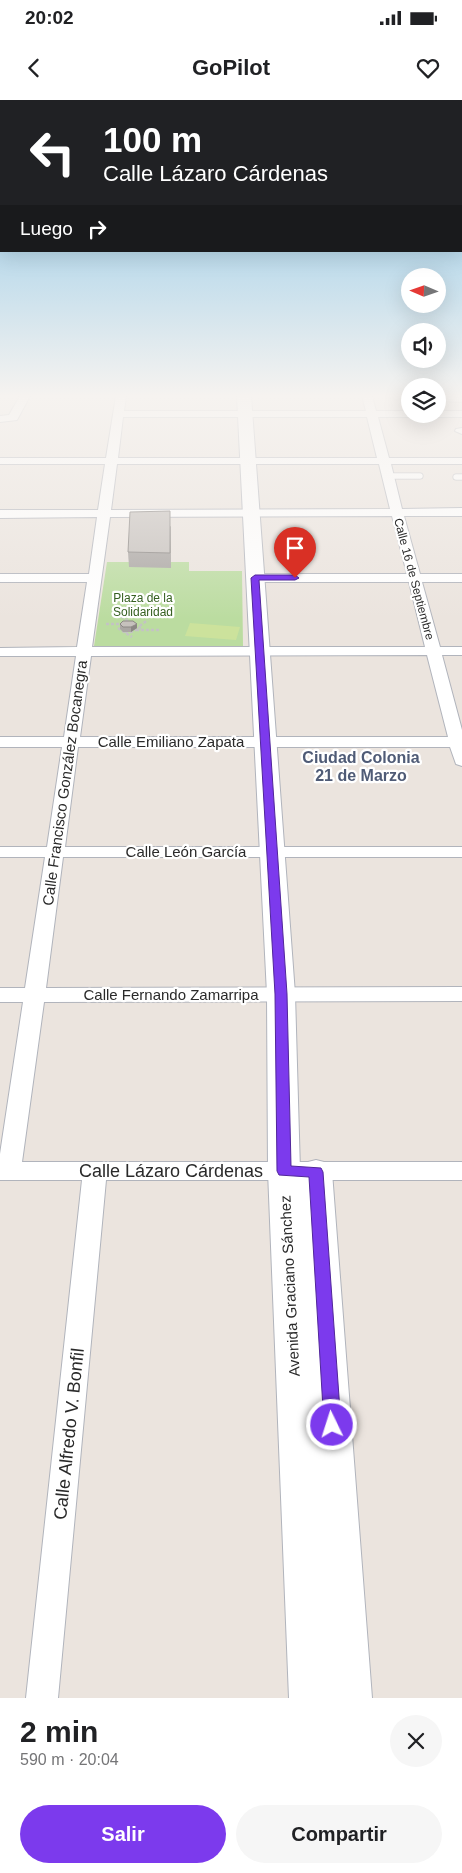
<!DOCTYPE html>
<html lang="es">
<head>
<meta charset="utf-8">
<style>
	:root { --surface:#fff; --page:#f6f6f6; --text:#202124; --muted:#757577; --accent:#7c3aed }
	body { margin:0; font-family:Helvetica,sans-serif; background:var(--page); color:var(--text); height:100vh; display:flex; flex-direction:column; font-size:19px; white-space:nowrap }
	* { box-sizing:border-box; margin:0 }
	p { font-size:16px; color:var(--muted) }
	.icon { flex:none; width:28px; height:28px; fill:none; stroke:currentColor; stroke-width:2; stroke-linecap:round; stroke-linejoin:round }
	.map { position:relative; height:1598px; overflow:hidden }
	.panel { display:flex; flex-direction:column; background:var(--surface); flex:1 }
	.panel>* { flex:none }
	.hud { position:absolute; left:0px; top:0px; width:462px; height:152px; box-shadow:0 5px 20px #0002; background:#202124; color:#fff; overflow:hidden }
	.needle { width:32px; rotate:272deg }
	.fabs { position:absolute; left:401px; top:168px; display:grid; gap:10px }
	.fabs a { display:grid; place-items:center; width:45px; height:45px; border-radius:50%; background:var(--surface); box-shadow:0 5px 20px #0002; font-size:25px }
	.pin { position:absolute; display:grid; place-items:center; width:42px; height:42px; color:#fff; margin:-51px -21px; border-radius:50% 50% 50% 0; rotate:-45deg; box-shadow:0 0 5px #0007 }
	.pin .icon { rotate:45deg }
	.me { position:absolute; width:55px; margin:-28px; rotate:356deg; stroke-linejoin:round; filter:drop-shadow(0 0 4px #0008) }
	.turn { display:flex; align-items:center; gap:18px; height:105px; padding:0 20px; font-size:22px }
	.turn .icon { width:65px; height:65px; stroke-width:2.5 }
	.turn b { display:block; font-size:35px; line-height:42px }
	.then { display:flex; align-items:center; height:48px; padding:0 20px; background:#0003; gap:10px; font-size:19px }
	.round { display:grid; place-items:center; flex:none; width:52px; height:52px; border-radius:26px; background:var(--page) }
	.head { display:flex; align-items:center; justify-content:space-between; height:85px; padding:0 20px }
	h1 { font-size:30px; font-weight:600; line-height:38px }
	.cta { display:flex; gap:10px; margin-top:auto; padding:10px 20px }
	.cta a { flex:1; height:58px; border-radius:30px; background:var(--accent); color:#fff; font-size:20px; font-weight:600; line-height:58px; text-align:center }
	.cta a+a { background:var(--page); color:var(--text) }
	.status { display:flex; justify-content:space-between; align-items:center; height:35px; padding:0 25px; background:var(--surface); direction:ltr }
	.status svg { height:14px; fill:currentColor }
	header { display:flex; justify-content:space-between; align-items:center; height:65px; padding:0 20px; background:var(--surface); font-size:22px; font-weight:600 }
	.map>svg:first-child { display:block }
	.green { fill:#bbdca0 }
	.pitch { fill:#cce29c }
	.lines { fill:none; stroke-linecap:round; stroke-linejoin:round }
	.lane-casing { stroke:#b1b4bc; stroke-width:7 }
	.street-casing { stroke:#b1b4bc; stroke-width:2 }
	.secondary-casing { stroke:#b1b4bc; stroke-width:2 }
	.path { stroke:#c3c3c3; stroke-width:2.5; stroke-dasharray:3 2; stroke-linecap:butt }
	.lane { stroke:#fff; stroke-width:5.5 }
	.street { fill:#fff; fill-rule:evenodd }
	.secondary { fill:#fff; fill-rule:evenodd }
	.wall { fill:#aaa6a3 }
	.shaded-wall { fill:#8b8784 }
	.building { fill:#c6c1bd; stroke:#8b8784 }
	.route { fill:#7c3aed; stroke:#51269a }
	.labels { text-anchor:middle; stroke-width:4.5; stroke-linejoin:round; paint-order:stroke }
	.far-street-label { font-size:12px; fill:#2a2a2a; stroke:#fff }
	.far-park-label { font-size:12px; fill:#366021; stroke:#fff }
	.street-label { font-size:15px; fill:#2a2a2a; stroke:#fff }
	.neighbourhood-label { font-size:16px; font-weight:bold; fill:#4f5b76; stroke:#fff }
	.near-street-label { font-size:18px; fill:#2a2a2a; stroke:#fff }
</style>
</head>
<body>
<div class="status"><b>20:02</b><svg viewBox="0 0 49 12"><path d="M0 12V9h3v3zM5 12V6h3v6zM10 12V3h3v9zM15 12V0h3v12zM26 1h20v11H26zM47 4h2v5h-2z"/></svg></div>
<header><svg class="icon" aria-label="back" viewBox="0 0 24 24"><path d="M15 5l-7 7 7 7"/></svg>GoPilot<svg class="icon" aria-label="heart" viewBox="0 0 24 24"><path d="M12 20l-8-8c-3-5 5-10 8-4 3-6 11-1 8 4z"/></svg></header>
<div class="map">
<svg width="462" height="1598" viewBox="0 0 462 1598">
	<rect width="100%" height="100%" fill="#ebe4de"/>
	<polygon class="green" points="107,462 189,462 189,471 242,471 243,546 94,546"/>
	<polygon class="pitch" points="190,523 240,527 236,540 185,536"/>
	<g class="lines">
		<g class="lane-casing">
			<g id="lane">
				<polyline points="387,376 420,376"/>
				<polyline points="456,377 462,377"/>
			</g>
		</g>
		<g class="street-casing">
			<g id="street">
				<polygon points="20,296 30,296 17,320 0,322 0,316 9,315"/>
				<path d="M116 296H126L124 311H366L362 296H372L376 311H410V314H438V311H462V317H378L389 358H462V364H391L402 409 462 408V416H404L420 474H462V482H422L440 547H462V555H442L462 630V666L456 664 450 647H78L65 747H462V757H63L46 888 462 887V901L44 902 22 1062H462V1080H106L58 1598H26L82 1080H0V1054L23 902H0V888H25L45 757H0V747H47L62 647H0V637H64L76 556H0V548L77 547 87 482H0V474H89L97 417 0 418V410H98L105 364H0V358H106ZM123 317H367L377 358H118ZM117 364H379L390 409 111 410ZM392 416 407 474H255L248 478 255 482H409L425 547H92L110 417ZM427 555 448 637H80L91 556Z"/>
				<polygon points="462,328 462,334 455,331 456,329"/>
			</g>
		</g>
		<g class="secondary-casing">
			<g id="secondary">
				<polygon points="237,296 251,296 295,894 300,1071 304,1063 316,1060 328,1063 332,1072 372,1598 289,1598 268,1071 267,894"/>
				<polygon points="438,296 462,296 462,302 438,301"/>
			</g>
		</g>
		<g class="path">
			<polyline points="113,511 131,523"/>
			<polyline points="106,524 123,524"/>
			<polyline points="118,528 132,537"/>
			<polyline points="136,530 159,530"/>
			<polyline points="125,532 131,532 140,528 138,527 148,520"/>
		</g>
		<use href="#lane" class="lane"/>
		<use href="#street" class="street"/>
		<use href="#secondary" class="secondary"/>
	</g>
	<g class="wall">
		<polygon points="171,426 171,468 129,467 128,452"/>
		<polygon points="120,524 137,528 131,532 123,532 120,529"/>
	</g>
	<polygon class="shaded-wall" points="137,524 137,528 131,532 131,527"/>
	<g class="building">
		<polygon points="170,411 170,453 128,452 130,412"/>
		<polygon points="123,521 133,521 137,524 131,527 123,527 120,524"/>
	</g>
	<linearGradient id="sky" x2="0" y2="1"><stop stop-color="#7cc0e6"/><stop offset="0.57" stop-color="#f6f3f0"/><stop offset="1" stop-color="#f6f3f0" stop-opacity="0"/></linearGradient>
	<rect width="462" height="519" fill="url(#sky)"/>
	<polygon class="route" points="255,475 295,475 299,478 295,480 259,480 287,894 291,1066 321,1068 323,1072 341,1325 338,1330 332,1332 327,1330 324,1325 309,1077 279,1075 277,1071 275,894 251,478"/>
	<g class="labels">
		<g class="far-street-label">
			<text transform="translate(414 479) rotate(75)" y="4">Calle 16 de Septiembre</text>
		</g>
		<g class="far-park-label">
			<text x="143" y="502">Plaza de la<tspan x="143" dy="14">Solidaridad</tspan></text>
		</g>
		<g class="street-label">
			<text x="171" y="647">Calle Emiliano Zapata</text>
			<text transform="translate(65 683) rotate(-82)" y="5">Calle Francisco González Bocanegra</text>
			<text x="186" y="757">Calle León García</text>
			<text x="171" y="900">Calle Fernando Zamarripa</text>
			<text transform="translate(290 1186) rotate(-93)" y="5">Avenida Graciano Sánchez</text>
		</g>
		<g class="neighbourhood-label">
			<text x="361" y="663">Ciudad Colonia<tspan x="361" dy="18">21 de Marzo</tspan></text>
		</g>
		<g class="near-street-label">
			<text x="171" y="1077">Calle Lázaro Cárdenas</text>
			<text transform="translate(69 1334) rotate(-84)" y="6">Calle Alfredo V. Bonfil</text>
		</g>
	</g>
</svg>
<div class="fabs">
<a><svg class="needle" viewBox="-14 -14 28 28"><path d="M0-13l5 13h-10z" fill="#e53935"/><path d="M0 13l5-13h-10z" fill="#757577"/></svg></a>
<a><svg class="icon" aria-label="sound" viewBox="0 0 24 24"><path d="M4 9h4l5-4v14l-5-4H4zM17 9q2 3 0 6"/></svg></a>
<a><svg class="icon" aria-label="layers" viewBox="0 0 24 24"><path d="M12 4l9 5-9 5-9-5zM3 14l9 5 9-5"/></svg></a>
</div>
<div class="pin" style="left:295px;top:478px;background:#d93025"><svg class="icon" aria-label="arrive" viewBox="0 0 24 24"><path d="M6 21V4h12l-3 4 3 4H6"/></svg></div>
<svg class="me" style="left:332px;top:1325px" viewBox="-20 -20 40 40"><circle r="17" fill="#7c3aed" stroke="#fff" stroke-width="3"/><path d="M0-11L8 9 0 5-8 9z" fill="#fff"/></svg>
<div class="hud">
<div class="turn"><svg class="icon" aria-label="left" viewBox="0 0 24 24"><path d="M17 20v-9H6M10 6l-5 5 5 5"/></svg><div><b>100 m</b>Calle Lázaro Cárdenas</div></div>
<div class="then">Luego<svg class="icon" aria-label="right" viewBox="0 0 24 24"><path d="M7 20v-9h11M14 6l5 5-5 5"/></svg></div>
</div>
</div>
<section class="panel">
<div class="head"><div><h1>2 min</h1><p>590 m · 20:04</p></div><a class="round"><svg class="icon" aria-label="close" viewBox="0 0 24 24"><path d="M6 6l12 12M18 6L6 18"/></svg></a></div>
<div class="cta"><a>Salir</a><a>Compartir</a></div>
</section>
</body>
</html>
